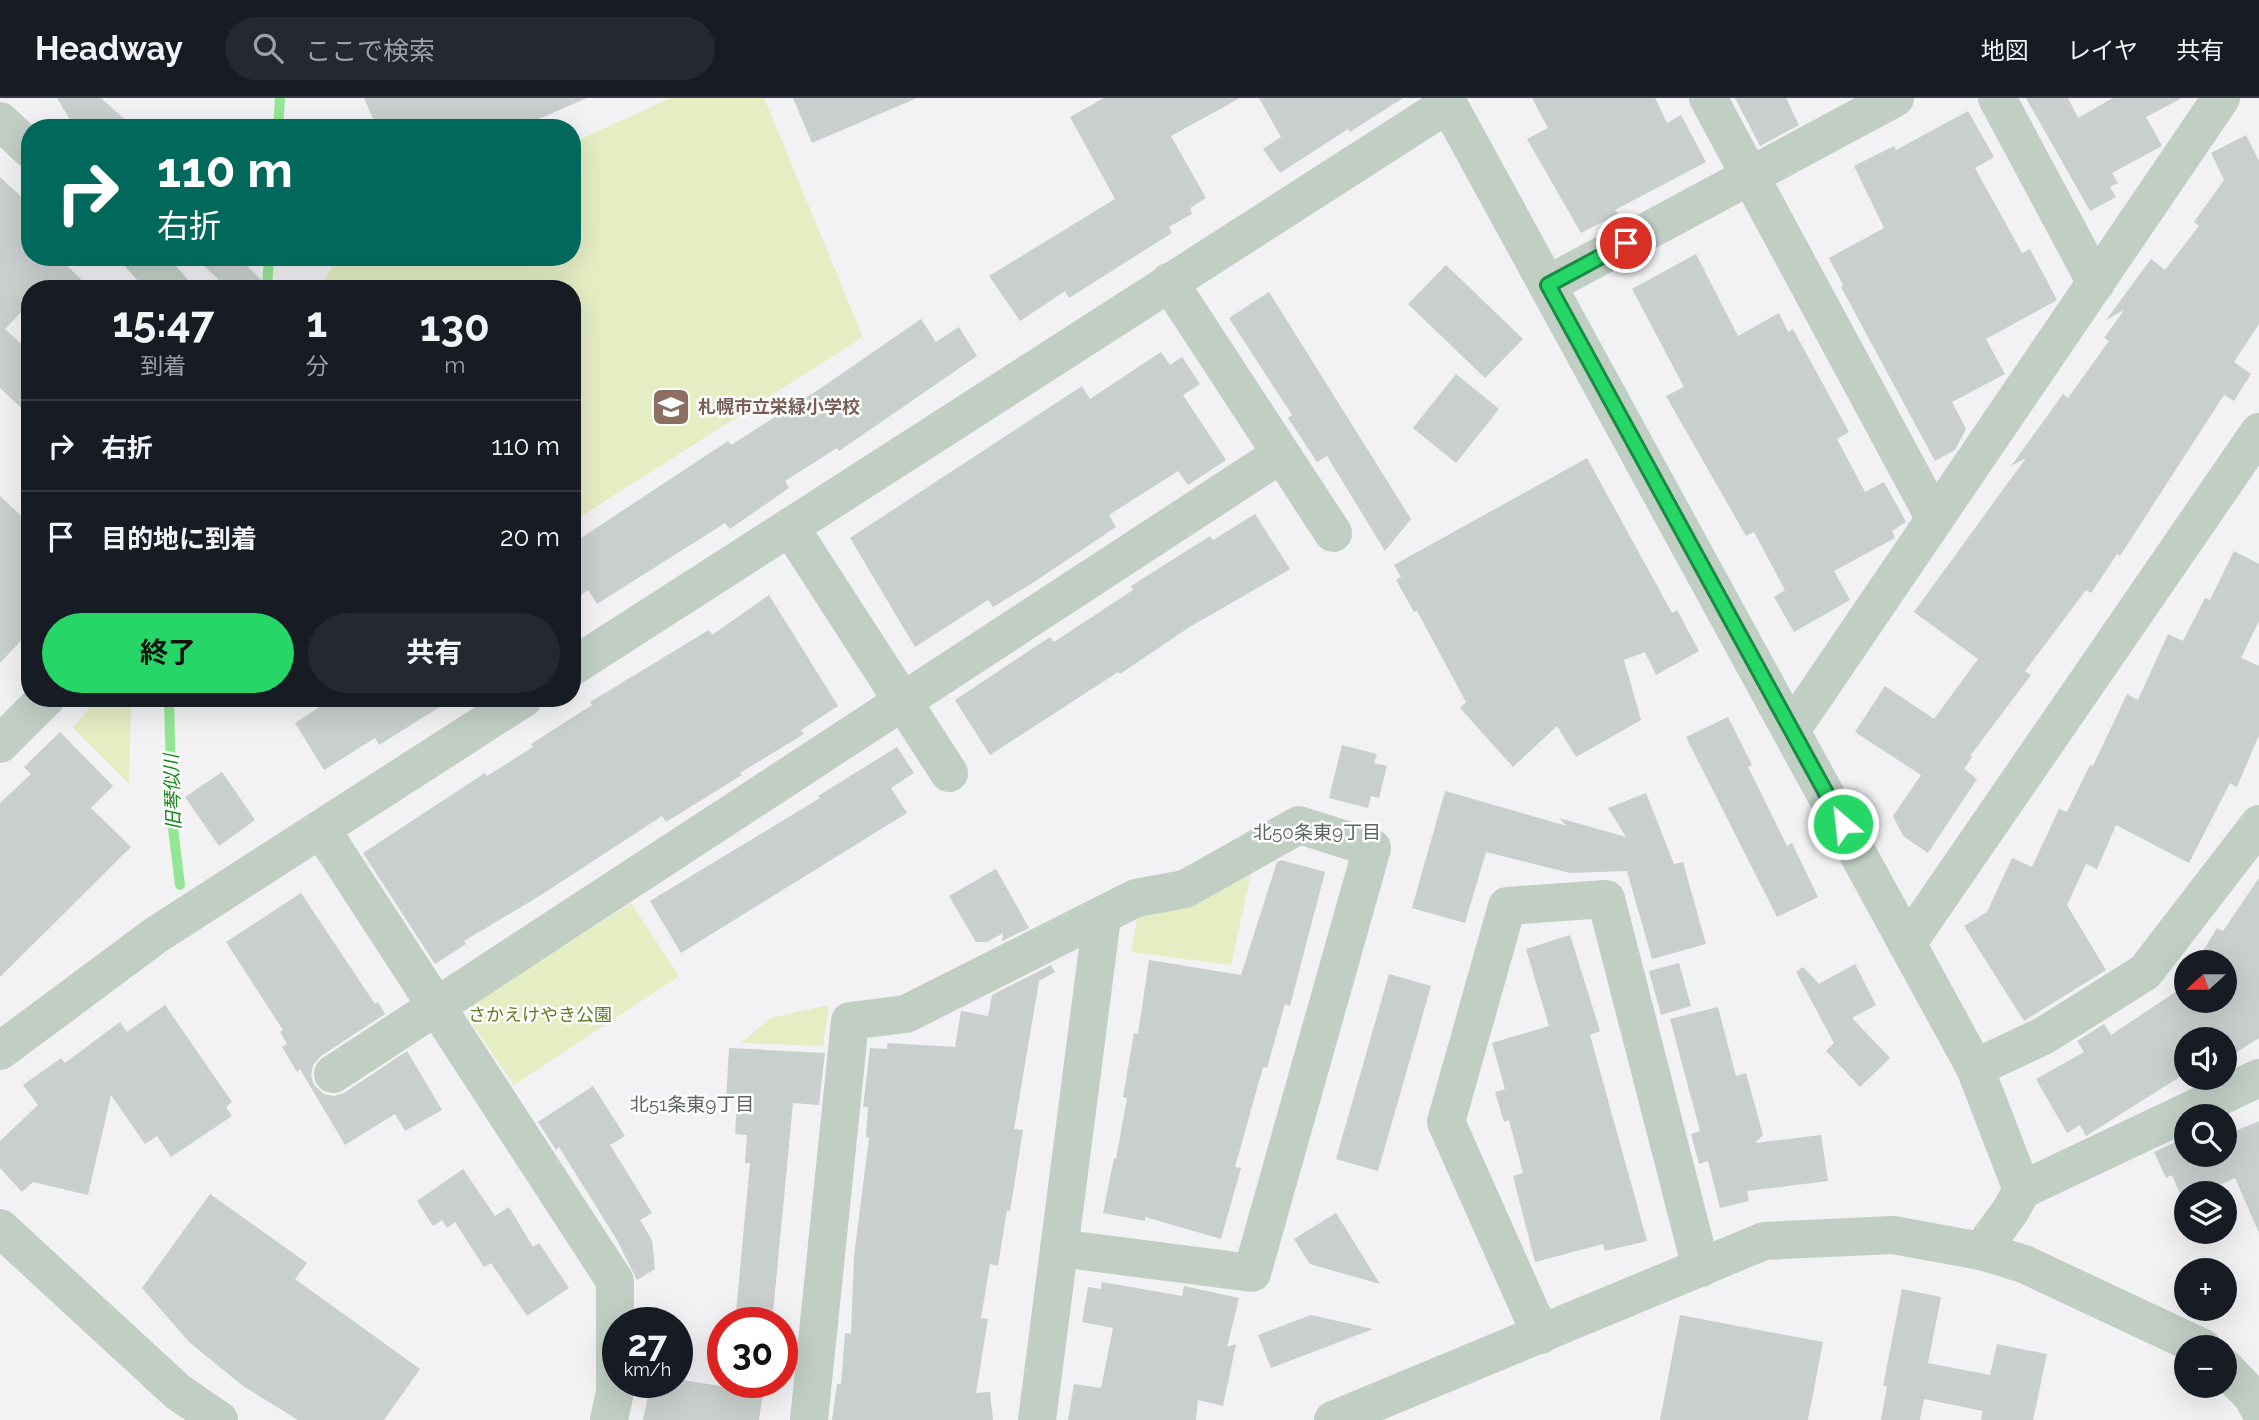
<!DOCTYPE html>
<html lang="ja">
<head>
<meta charset="utf-8">
<style>
	:root { --surface:#171b24; --page:#242831; --text:#f1f3f6; --muted:#9ea1a6; --line:#363941; --accent:#26d767 }
	body { margin:0; font-family:Raleway,"Noto Sans JP",sans-serif; background:var(--page); color:var(--text); height:100vh; display:flex; flex-direction:column; font-size:26px; white-space:nowrap }
	* { box-sizing:border-box; margin:0 }
	p { font-size:23px; color:var(--muted) }
	.icon { flex:none; width:38px; height:38px; fill:none; stroke:currentColor; stroke-width:2; stroke-linecap:round; stroke-linejoin:round }
	.map { position:relative; flex:1; overflow:hidden }
	.sheet { position:absolute; left:21px; top:182px; width:560px; height:427px; display:flex; flex-direction:column; background:var(--surface); border-radius:28px; box-shadow:0 7px 28px #0002 }
	.sheet>* { flex:none }
	.hud { position:absolute; left:21px; top:21px; width:560px; height:147px; border-radius:28px; box-shadow:0 7px 28px #0002; background:#00695c; color:#fff; overflow:hidden }
	.needle { width:46px; rotate:249deg }
	.controls { position:absolute; left:2174px; top:852px; display:grid; gap:14px }
	.controls a { display:grid; place-items:center; width:63px; height:63px; border-radius:50%; background:var(--surface); box-shadow:0 7px 28px #0002; font-size:35px }
	.speed { position:absolute; left:602px; top:1209px; display:flex; gap:14px; font-size:35px; font-weight:700; text-align:center }
	.speed>* { display:grid; place-content:center; width:91px; height:91px; border-radius:50%; background:var(--surface); box-shadow:0 7px 28px #0002; line-height:1 }
	.speed small { font-size:18px; font-weight:400 }
	.speed .limit { border:10px solid #d22; background:#fff; color:#111 }
	.pin { position:absolute; display:grid; place-items:center; width:60px; height:60px; color:#fff; margin:-30px; border:4px solid #fff; border-radius:50%; box-shadow:0 2px 7px #0007 }
	.me { position:absolute; width:77px; margin:-38px; rotate:332deg; stroke-linejoin:round; filter:drop-shadow(0 0 5px #0008) }
	.turn { display:flex; align-items:center; gap:24px; height:147px; padding:0 21px; font-size:32px }
	.turn .icon { width:91px; height:91px; stroke-width:2.5 }
	.turn b { display:block; font-size:49px; line-height:60px }
	.eta { display:flex; justify-content:space-evenly; align-items:center; height:119px; text-align:center }
	.eta b { font-size:42px; font-weight:700; line-height:49px }
	.primary-button { display:flex; gap:14px; margin-top:auto; padding:14px 21px }
	.primary-button a { flex:1; height:80px; border-radius:42px; background:var(--accent); color:#111; font-size:28px; font-weight:700; line-height:80px; text-align:center }
	.primary-button a+a { background:var(--page); color:var(--text) }
	ul { padding:0; list-style:none }
	li { display:flex; align-items:center; gap:21px; height:91px; padding:0 21px; border-top:2px solid var(--line) }
	li div { flex:1 }
	li b { display:block; font-size:26px }
	li em { font-style:normal }
	header { display:flex; align-items:center; gap:42px; box-sizing:border-box; height:98px; padding:0 35px; background:var(--surface); border-bottom:2px solid var(--line) }
	header strong { font-size:33px }
	nav { display:flex; gap:38px; margin-inline-start:auto; font-size:24px }
	.search { width:490px; height:63px; background:var(--page); display:flex; align-items:center; gap:18px; box-sizing:border-box; padding:0 24px; border-radius:38px; color:var(--muted); font-size:26px }
	.map>svg:first-child { display:block }
	.green { fill:#e5edc3 }
	.lines { fill:none; stroke-linecap:round; stroke-linejoin:round }
	.stream { stroke:#93e694; stroke-width:10 }
	.building { fill:#c8cfcc }
	.minor { stroke:#c0cec4; stroke-width:38 }
	.route-casing { stroke:#198c43; stroke-width:18 }
	.route { stroke:#26d767; stroke-width:12 }
	.labels { text-anchor:middle; stroke-width:5; stroke-linejoin:round; paint-order:stroke }
	.education-label { font-size:18px; font-weight:bold; fill:#785e54; stroke:#fff; text-anchor:start }
	.park-label { font-size:18px; fill:#5e7a1e; stroke:#fff }
	.water-label { font-size:19px; font-style:italic; fill:#168517; stroke:#fff }
	.neighbourhood-label { font-size:19px; fill:#5d6560; stroke:#fff }
</style>
</head>
<body>
<header>
<strong>Headway</strong>
<div class="search"><svg class="icon" aria-label="search" viewBox="0 0 24 24"><circle cx="10" cy="10" r="6"/><path d="M15 15l6 6"/></svg>ここで検索</div>
<nav><a>地図</a><a>レイヤ</a><a>共有</a></nav>
</header>
<div class="map">
<svg width="2259" height="1322" viewBox="0 0 2259 1322">
	<rect width="100%" height="100%" fill="#f2f1f3"/>
	<g class="green">
		<polygon points="671,0 764,0 863,239 572,424 572,191 321,191 337,159 572,159 572,45"/>
		<polygon points="98,600 131,600 129,686 73,630"/>
		<polygon points="1251,776 1231,867 1131,854 1139,809 1196,803"/>
		<polygon points="631,805 679,878 514,987 468,920 471,907"/>
		<polygon points="829,907 823,948 741,945 770,920"/>
	</g>
	<g class="lines">
		<g class="stream">
			<polyline points="278,30 280,0"/>
			<polyline points="267,191 269,159"/>
			<polyline points="169,600 172,722 180,787"/>
		</g>
	</g>
	<g class="building">
		<polygon points="57,0 101,0 134,30 75,30"/>
		<polygon points="364,0 587,0 518,30 377,30"/>
		<polygon points="793,0 917,0 812,45"/>
		<polygon points="1104,0 1240,0 1171,38 1206,100 1190,110 1192,116 1169,129 1172,135 1069,200 1065,193 1020,223 989,178 1115,101 1070,19"/>
		<polygon points="1259,0 1403,0 1350,34 1348,31 1280,75 1263,51 1281,39"/>
		<polygon points="1532,0 1655,0 1667,25 1681,17 1706,64 1615,112 1618,116 1581,135 1527,41 1548,30"/>
		<polygon points="1735,0 1786,0 1799,27 1760,48"/>
		<polygon points="2026,0 2068,0 2078,20 2113,0 2182,0 2146,19 2162,48 2112,75 2118,85 2110,89 2116,99 2090,113"/>
		<polygon points="1968,13 1994,59 1975,70 2022,155 2030,151 2057,202 1986,241 2005,276 1952,304 1966,331 1955,352 1935,363 1841,189 1843,187 1829,160 1884,130 1854,68 1894,48 1896,52"/>
		<polygon points="2246,37 2259,63 2259,226 2234,264 2251,276 2234,303 2224,297 2120,458 2117,456 2091,495 2086,492 2025,573 2031,577 1970,658 1972,659 1964,671 1977,681 1928,755 1903,738 1893,718 1921,677 1855,634 1885,588 1934,621 1978,561 1914,514 2026,360 2011,368 2063,296 2068,300 2109,243 2104,240 2124,212 2106,222 2151,161 2165,172 2199,128 2194,124 2224,82 2211,55"/>
		<polygon points="0,79 30,107 30,159 58,159 91,191 30,191 30,205 5,231 30,254 30,318 0,290"/>
		<polygon points="1696,156 1738,238 1779,215 1788,234 1793,231 1849,334 1837,341 1865,394 1884,384 1906,424 1892,433 1895,440 1834,473 1850,502 1794,534 1774,499 1785,492 1754,434 1746,438 1666,298 1684,289 1632,191"/>
		<polygon points="195,159 238,159 271,191 228,191"/>
		<polygon points="1446,167 1523,241 1485,280 1408,206"/>
		<polygon points="1269,194 1411,421 1385,453 1327,358 1317,364 1288,320 1292,317 1229,220"/>
		<polygon points="921,221 936,244 959,229 977,258 839,353 837,350 785,383 789,390 730,431 725,425 597,506 588,492 572,503 572,446 728,343 731,347 821,290"/>
		<polygon points="1161,254 1170,267 1182,259 1200,286 1183,297 1226,362 1188,387 1178,373 1109,417 1116,429 1031,486 993,509 988,502 915,549 850,440 1082,288 1090,301"/>
		<polygon points="1456,276 1499,311 1456,365 1413,330"/>
		<polygon points="1587,360 1672,515 1677,512 1699,553 1656,577 1645,554 1624,562 1641,622 1576,659 1557,628 1513,669 1460,610 1466,604 1417,513 1414,514 1396,482 1401,479 1394,467"/>
		<polygon points="0,398 30,426 30,533 0,565"/>
		<polygon points="1255,416 1290,471 1188,530 1120,576 1118,574 990,657 955,602 1050,539 1054,544 1133,492 1131,488 1210,438 1213,442"/>
		<polygon points="2234,453 2259,466 2259,523 2241,560 2259,568 2259,637 2237,689 2230,685 2189,765 2116,727 2097,771 2086,766 2067,807 2106,872 2024,923 1964,828 1987,814 2012,760 2032,769 2059,711 2067,714 2090,667 2093,668 2127,596 2138,602 2168,536 2183,543 2205,500 2210,502"/>
		<polygon points="769,497 838,608 801,632 804,636 740,675 742,677 666,724 662,718 541,797 464,843 466,846 435,866 363,755 485,675 487,678 533,649 531,646 592,607 590,604 709,532 712,537"/>
		<polygon points="333,600 454,600 379,647 375,640 324,672 295,625"/>
		<polygon points="1728,619 1752,667 1748,669 1787,748 1792,745 1818,799 1777,819 1686,639"/>
		<polygon points="60,634 113,688 91,710 131,749 0,879 0,705 31,676 24,669"/>
		<polygon points="1342,647 1377,656 1374,665 1387,668 1379,700 1371,698 1368,710 1329,700"/>
		<polygon points="897,649 914,675 891,690 907,715 681,855 650,803 820,700 818,698"/>
		<polygon points="222,674 255,722 219,748 185,699"/>
		<polygon points="1445,693 1567,728 1559,720 1626,739 1608,710 1646,695 1674,766 1683,764 1706,846 1652,861 1627,773 1570,775 1486,754 1465,825 1412,810"/>
		<polygon points="1281,762 1325,774 1290,908 1285,906 1267,970 1263,969 1235,1069 1241,1070 1221,1141 1145,1119 1145,1123 1103,1115 1114,1060 1116,1061 1127,1000 1123,999 1134,935 1138,936 1149,862 1241,877 1277,764"/>
		<polygon points="996,771 1029,830 1002,843 1003,835 987,844 976,844 949,798"/>
		<polygon points="2259,780 2259,940 2224,962 2224,942 2186,942 2186,975 2086,1038 2080,1027 2067,1035 2036,981 2084,954 2077,943 2104,926 2111,937 2186,887 2186,903 2224,903 2224,864 2215,864 2201,856 2217,830 2223,833"/>
		<polygon points="301,795 375,906 378,904 385,916 321,958 313,967 311,977 314,987 324,996 334,998 344,995 407,953 442,1012 405,1033 395,1016 345,1047 300,971 297,974 282,949 287,946 280,934 283,932 226,844"/>
		<polygon points="1570,837 1600,933 1590,937 1647,1143 1605,1153 1603,1146 1535,1164 1513,1078 1523,1075 1509,1022 1504,1024 1495,994 1505,991 1492,945 1549,928 1526,851"/>
		<polygon points="1679,865 1691,908 1661,917 1649,873"/>
		<polygon points="1855,866 1876,907 1852,920 1890,960 1860,989 1826,953 1834,945 1796,874 1803,869 1819,886"/>
		<polygon points="1051,867 1055,874 1039,883 1014,1031 1023,1032 1010,1113 1007,1112 998,1168 990,1166 981,1220 988,1221 976,1295 990,1294 993,1322 832,1322 837,1286 841,1286 845,1235 851,1236 854,1158 869,1040 866,1039 868,1009 863,1009 870,950 887,951 887,945 955,949 961,913 988,918 992,897"/>
		<polygon points="1389,876 1431,888 1378,1073 1336,1061"/>
		<polygon points="165,907 232,1004 226,1009 232,1018 171,1059 157,1038 145,1046 111,997 88,1097 33,1084 22,1094 0,1070 0,1043 38,1007 23,987 61,960 65,965 120,924 127,934"/>
		<polygon points="1718,909 1736,978 1746,975 1763,1037 1755,1045 1821,1037 1828,1083 1747,1093 1749,1103 1720,1110 1708,1063 1699,1066 1691,1036 1700,1033 1670,921"/>
		<polygon points="729,950 825,955 819,1007 793,1005 772,1225 735,1225 750,1065 745,1065 747,1037 735,1036 737,1003 726,1002"/>
		<polygon points="593,988 625,1038 610,1047 652,1115 640,1122 652,1142 655,1171 637,1182 617,1142 559,1049 556,1052 538,1024"/>
		<polygon points="2259,1023 2259,1135 2235,1080 2199,1096 2180,1096 2172,1077 2166,1080 2154,1054 2186,1039 2186,1057 2224,1057 2224,1038"/>
		<polygon points="463,1071 495,1118 509,1109 533,1149 539,1145 569,1190 527,1218 491,1165 484,1169 455,1124 447,1130 442,1122 433,1128 417,1103"/>
		<polygon points="210,1096 307,1165 295,1181 420,1271 384,1322 298,1322 243,1288 189,1244 142,1190"/>
		<polygon points="1336,1115 1380,1186 1310,1166 1294,1141"/>
		<polygon points="1102,1184 1182,1198 1184,1188 1239,1200 1227,1249 1236,1246 1223,1308 1198,1302 1196,1322 1068,1322 1074,1286 1101,1290 1113,1230 1082,1224 1088,1189 1101,1191"/>
		<polygon points="1902,1191 1941,1199 1928,1265 1990,1277 1997,1246 2047,1256 2033,1322 1981,1322 1983,1313 1924,1301 1920,1322 1881,1322 1887,1288 1883,1288"/>
		<polygon points="1311,1217 1373,1231 1271,1270 1258,1237"/>
		<polygon points="1680,1217 1823,1244 1808,1322 1660,1322"/>
		<polygon points="677,1281 763,1295 759,1322 643,1322 651,1284 677,1284"/>
	</g>
	<g class="lines">
		<g class="minor">
			<polyline points="1445,0 1975,970 2022,1092 2011,1112 1981,1153"/>
			<polyline points="1708,0 1935,421"/>
			<polyline points="1997,0 2096,185"/>
			<polyline points="0,23 30,51"/>
			<polyline points="142,159 171,191"/>
			<polyline points="1169,184 1333,435"/>
			<polyline points="1547,187 1895,0"/>
			<polyline points="790,429 949,675"/>
			<polyline points="572,569 1448,6"/>
			<polyline points="1792,631 2221,0"/>
			<polyline points="0,646 46,600"/>
			<polyline points="321,731 615,1183 615,1294 609,1322"/>
			<polyline points="1907,846 2259,334"/>
			<polyline points="0,953 156,837 524,600"/>
			<polyline points="1975,970 2045,937 2145,874 2259,726"/>
			<polyline points="333,976 1281,356"/>
			<polyline points="2022,1092 2259,980"/>
			<polyline points="0,1130 178,1294 219,1322"/>
			<polyline points="1541,1237 1446,1024 1507,808 1606,801 1701,1170"/>
			<polyline points="2224,1269 2252,1298 2259,1311"/>
			<polyline points="809,1322 850,923 906,916 1136,800 1185,791 1299,727 1372,750 1252,1175 1059,1150"/>
			<polyline points="1037,1322 1102,819"/>
			<polyline points="1333,1322 1764,1143 1893,1137 1981,1153 2024,1166 2203,1250"/>
		</g>
	</g>
	<g class="lines">
		<g class="route-casing">
			<polyline id="route" points="1626,145 1548,187 1843,726"/>
		</g>
		<use href="#route" class="route"/>
	</g>
	<defs>
		<g id="school-square" transform="scale(2.0125)"><rect x="-9" y="-9" width="18" height="18" rx="4" fill="#8d6e63" stroke="#fff"/><path d="M0-5L7-2L0 1L-7-2ZM-4 1L0 2.5L4 1V4Q0 6-4 4Z" fill="#fff"/></g>
	</defs>
	<g fill-rule="evenodd">
		<use href="#school-square" x="671" y="309"/>
	</g>
	<g class="labels">
		<g class="education-label">
			<text x="698" y="315">札幌市立栄緑小学校</text>
		</g>
		<g class="park-label">
			<text x="540" y="923">さかえけやき公園</text>
		</g>
		<g class="water-label">
			<text transform="translate(172 694) rotate(-92)" y="7">旧琴似川</text>
		</g>
		<g class="neighbourhood-label">
			<text x="1317" y="741">北50条東9丁目</text>
			<text x="692" y="1013">北51条東9丁目</text>
		</g>
	</g>
</svg>
<div class="controls">
<a><svg class="needle" viewBox="-14 -14 28 28"><path d="M0-13l5 13h-10z" fill="#e53935"/><path d="M0 13l5-13h-10z" fill="#9ea1a6"/></svg></a>
<a><svg class="icon" aria-label="sound" viewBox="0 0 24 24"><path d="M4 9h4l5-4v14l-5-4H4zM17 9q2 3 0 6"/></svg></a>
<a><svg class="icon" aria-label="search" viewBox="0 0 24 24"><circle cx="10" cy="10" r="6"/><path d="M15 15l6 6"/></svg></a>
<a><svg class="icon" aria-label="layers" viewBox="0 0 24 24"><path d="M12 4l9 5-9 5-9-5zM3 14l9 5 9-5"/></svg></a>
<a>+</a>
<a>−</a>
</div>
<div class="speed"><div>27<small>km/h</small></div><div class="limit">30</div></div>
<div class="pin" style="left:1626px;top:145px;background:#d93025"><svg class="icon" aria-label="arrive" viewBox="0 0 24 24"><path d="M6 21V4h12l-3 4 3 4H6"/></svg></div>
<svg class="me" style="left:1843px;top:726px" viewBox="-20 -20 40 40"><circle r="17" fill="#26d767" stroke="#fff" stroke-width="3"/><path d="M0-11L8 9 0 5-8 9z" fill="#fff"/></svg>
<div class="hud">
<div class="turn"><svg class="icon" aria-label="right" viewBox="0 0 24 24"><path d="M7 20v-9h11M14 6l5 5-5 5"/></svg><div><b>110 m</b>右折</div></div>
</div>
<section class="sheet">
<div class="eta">
<div><b>15:47</b><p>到着</p></div>
<div><b>1</b><p>分</p></div>
<div><b>130</b><p>m</p></div>
</div>
<ul>
<li><svg class="icon" aria-label="right" viewBox="0 0 24 24"><path d="M7 20v-9h11M14 6l5 5-5 5"/></svg><div><b>右折</b></div><em>110 m</em></li>
<li><svg class="icon" aria-label="arrive" viewBox="0 0 24 24"><path d="M6 21V4h12l-3 4 3 4H6"/></svg><div><b>目的地に到着</b></div><em>20 m</em></li>
</ul>
<div class="primary-button"><a>終了</a><a>共有</a></div>
</section>
</div>
</body>
</html>
